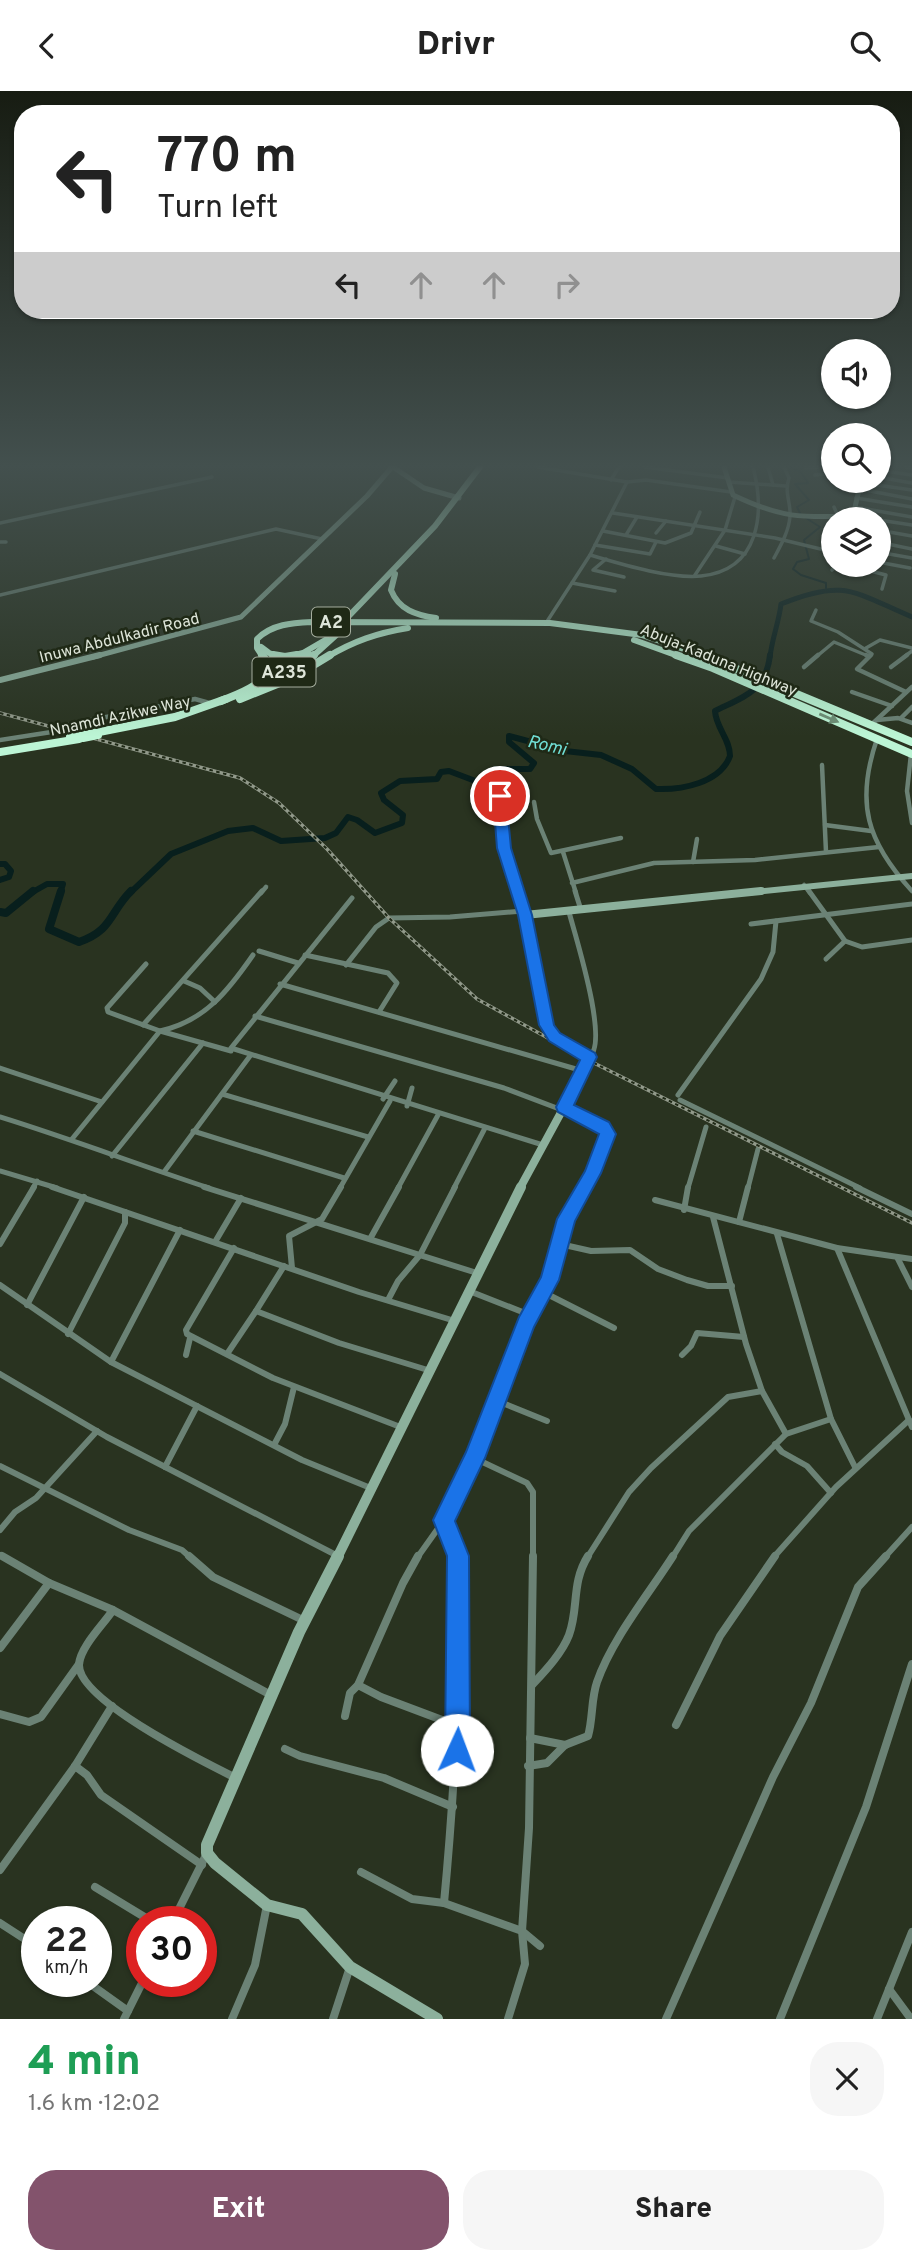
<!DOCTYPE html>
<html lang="en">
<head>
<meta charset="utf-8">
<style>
	:root { --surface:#fff; --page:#f6f6f6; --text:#222; --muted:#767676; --accent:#83536c }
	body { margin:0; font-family:Overpass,sans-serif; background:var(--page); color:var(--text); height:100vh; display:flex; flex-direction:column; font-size:26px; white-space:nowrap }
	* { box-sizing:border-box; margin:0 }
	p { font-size:23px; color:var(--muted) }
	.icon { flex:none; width:38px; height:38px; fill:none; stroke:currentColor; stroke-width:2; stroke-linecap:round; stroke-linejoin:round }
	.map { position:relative; height:1928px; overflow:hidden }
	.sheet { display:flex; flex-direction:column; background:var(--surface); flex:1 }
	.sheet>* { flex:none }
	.guide { position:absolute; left:14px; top:14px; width:886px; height:214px; border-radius:28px; box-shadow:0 2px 5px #0004; background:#fff; color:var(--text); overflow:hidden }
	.tools { position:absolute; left:821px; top:248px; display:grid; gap:14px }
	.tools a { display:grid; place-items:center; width:70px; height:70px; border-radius:50%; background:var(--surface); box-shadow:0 2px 5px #0004; font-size:35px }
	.speed { position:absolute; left:21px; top:1815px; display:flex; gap:14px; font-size:35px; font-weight:700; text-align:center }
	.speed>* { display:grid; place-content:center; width:91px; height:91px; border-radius:50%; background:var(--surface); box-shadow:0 2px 5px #0004; line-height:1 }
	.speed small { font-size:18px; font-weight:400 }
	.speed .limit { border:10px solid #d22; background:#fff; color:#111 }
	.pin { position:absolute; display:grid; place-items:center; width:60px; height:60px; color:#fff; margin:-30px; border:4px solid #fff; border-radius:50%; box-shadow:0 2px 7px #0007 }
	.me { position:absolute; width:77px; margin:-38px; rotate:2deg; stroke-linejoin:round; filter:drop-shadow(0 0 5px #0008) }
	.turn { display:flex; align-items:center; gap:24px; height:147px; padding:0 28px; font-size:32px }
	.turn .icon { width:91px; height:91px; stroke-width:2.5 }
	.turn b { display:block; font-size:49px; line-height:60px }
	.lanes { display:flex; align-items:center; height:66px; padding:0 28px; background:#0003; justify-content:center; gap:35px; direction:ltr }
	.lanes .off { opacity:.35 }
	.round { display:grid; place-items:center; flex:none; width:74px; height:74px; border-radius:28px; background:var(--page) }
	.summary { display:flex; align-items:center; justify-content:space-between; height:119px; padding:0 28px }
	h1 { font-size:42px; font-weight:800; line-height:52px; color:#1e9e55 }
	.primary-button { display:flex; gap:14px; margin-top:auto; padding:14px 28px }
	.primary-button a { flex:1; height:80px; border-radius:28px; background:var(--accent); color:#fff; font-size:28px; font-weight:800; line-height:80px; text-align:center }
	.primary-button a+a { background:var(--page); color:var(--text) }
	header { display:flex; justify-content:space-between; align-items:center; height:91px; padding:0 28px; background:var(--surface); font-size:32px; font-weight:800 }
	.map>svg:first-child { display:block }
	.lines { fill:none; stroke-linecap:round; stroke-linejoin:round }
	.stream { stroke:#081f1d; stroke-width:2 }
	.river-far2 { stroke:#081f1d; stroke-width:5 }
	.river-far1 { stroke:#081f1d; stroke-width:6 }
	.river { stroke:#081f1d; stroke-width:8 }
	.street-far4 { stroke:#6b8275; stroke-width:3.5 }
	.street-far3 { stroke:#6b8275; stroke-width:4.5 }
	.street-far2 { stroke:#6b8275; stroke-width:5 }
	.street-far1 { stroke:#6b8275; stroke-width:6 }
	.street { stroke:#6b8275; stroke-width:8 }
	.secondary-far4 { stroke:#8cb09c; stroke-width:5 }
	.secondary-far3 { stroke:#8cb09c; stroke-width:6 }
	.secondary-far2 { stroke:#8cb09c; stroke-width:8 }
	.secondary-far1 { stroke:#8cb09c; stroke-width:10 }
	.secondary { stroke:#8cb09c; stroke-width:12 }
	.highway-far1 { stroke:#bcf5d5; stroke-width:6 }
	.highway { stroke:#bcf5d5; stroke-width:8 }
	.rail-casing { stroke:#91998a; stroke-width:3.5 }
	.rail { stroke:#1f2916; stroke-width:2; stroke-dasharray:3.5; stroke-linecap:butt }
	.highway-bridge-far1 { stroke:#bcf5d5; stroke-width:6 }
	.highway-bridge { stroke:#bcf5d5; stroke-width:8 }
	.oneway { fill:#6e8f76 }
	.route { fill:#1a73e8; stroke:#114b97; stroke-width:2 }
	.labels { text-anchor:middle; stroke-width:5; stroke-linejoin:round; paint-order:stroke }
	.far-street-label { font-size:16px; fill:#dee5d9; stroke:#1f2916 }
	.shield { fill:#1f2916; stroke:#a5ad9e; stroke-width:2 }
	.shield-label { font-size:18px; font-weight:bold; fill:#dee5d9 }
	.far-water-label { font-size:18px; font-style:italic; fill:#71e0d7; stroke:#1f2916 }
</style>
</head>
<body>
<header><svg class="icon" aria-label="back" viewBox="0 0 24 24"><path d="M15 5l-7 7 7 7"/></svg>Drivr<svg class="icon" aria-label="search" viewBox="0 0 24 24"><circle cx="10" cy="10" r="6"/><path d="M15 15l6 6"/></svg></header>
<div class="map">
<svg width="912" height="1928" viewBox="0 0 912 1928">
	<rect width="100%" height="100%" fill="#293320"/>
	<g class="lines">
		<g class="stream">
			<polyline points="790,376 801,381 808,392 795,393 809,409 797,416 801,424"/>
			<polyline points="806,427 820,436 804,449 809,468 797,471 793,478 801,484 826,492 826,497"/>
		</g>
		<path class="river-far2" d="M770 566C772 547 779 531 781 513 845 487 853 501 912 526"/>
		<g class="river-far1">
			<polyline points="0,773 5,773 11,780 9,786 0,789"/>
			<polyline points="31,802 47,793 63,793 60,802"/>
			<path d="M130 802 171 763 228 740 253 737 281 750 325 747 336 742 348 726 357 729 375 742 402 732 403 724 384 709 381 702 400 690 437 688 441 681 449 680 478 691 495 678H530L534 672 509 651V645L565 660 601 664 632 678 656 698C682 699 720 692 730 665 730 648 716 637 715 620 745 605 766 600 770 564"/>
		</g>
		<g class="river">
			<path d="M61 800 49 838 79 851C113 839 109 822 131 800"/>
			<polyline points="0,821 6,822 33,800"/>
		</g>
		<g class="street-far4">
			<polyline points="538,376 627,391 646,389 731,401"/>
			<polyline points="645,376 728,387"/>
			<polyline points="768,376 773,394"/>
			<polyline points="906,376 912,377"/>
			<polyline points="806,377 819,376"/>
			<polyline points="878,379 912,384"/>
			<polyline points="815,384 833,382"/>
			<polyline points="878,386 912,392"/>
			<polyline points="611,389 619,376"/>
			<polyline points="729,391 786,395"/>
			<polyline points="863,392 912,399"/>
			<polyline points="860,398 912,408"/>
			<polyline points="856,407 912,416"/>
			<polyline points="834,416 838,425"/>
			<polyline points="855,416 912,426"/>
			<polyline points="613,422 775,447 833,461"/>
			<polyline points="853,429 853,425 912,434"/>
			<polyline points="0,432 212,386"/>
			<polyline points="878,439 912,445"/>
			<polyline points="603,440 665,452 691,442 700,421"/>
			<polyline points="656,442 666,430"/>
			<polyline points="626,444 637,426"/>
			<polyline points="0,451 6,451"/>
			<polyline points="878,451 912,458"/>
			<polyline points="595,454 650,463 656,451"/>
			<polyline points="716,455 745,463"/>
			<polyline points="878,461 912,467"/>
			<path d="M590 464C621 473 669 488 701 485 760 479 765 422 753 376"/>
			<path d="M774 467C781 454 789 440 790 425 791 411 784 402 789 387L784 376"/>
			<polyline points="606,468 593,479 624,486"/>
			<polyline points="878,471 910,477"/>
			<polyline points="847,474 886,484 882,498"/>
			<polyline points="832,479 837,474"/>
			<polyline points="695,484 725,439 735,406"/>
			<polyline points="572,492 615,500"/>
			<polyline points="0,504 276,438 322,448"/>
			<polyline points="816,519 811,530 838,541 872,563 869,566"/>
			<polyline points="546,532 590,464 627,391"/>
			<polyline points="866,557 880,549 912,557"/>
			<polyline points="816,566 834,551 868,565"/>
			<polyline points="904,566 912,560"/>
		</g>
		<g class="street-far3">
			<polyline points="866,564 868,565"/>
			<polyline points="871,564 857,578 906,601"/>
			<polyline points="804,576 818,564"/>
			<polyline points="891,576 907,564"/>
			<polyline points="852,601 892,615"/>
			<polyline points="901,627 912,616"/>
			<polyline points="877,629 898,627 912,632"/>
			<polyline points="871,634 912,596"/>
			<path d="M877 648C855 712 867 751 912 800"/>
			<polyline points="0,649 58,640 67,634 195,608 213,613"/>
			<polyline points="911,663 907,700 912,732"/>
			<polyline points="822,674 826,761"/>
			<polyline points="500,705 504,757 518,802"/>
			<polyline points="534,711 537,728 551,762 621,747"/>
			<polyline points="825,734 871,740"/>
			<polyline points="563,761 576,802"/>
			<polyline points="693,771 697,748"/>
			<polyline points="572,792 654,772 755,769 879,756"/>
			<polyline points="804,794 810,802"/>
			<polyline points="261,802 266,796"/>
		</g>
		<g class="street-far2">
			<polyline points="518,800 524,821"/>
			<polyline points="575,800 581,819"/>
			<polyline points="809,800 845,850 862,856 912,849"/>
			<polyline points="352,807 231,957 543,1054"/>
			<path d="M569 821C575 844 610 953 589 966"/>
			<polyline points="751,833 912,813"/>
			<polyline points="259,860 298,872"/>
			<polyline points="305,864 388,882 397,892 379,921"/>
			<polyline points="826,868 845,850"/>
			<polyline points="146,873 107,917 108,921 160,940 231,960"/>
			<polyline points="346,874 376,836 389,827 450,826 523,820"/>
			<polyline points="184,890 200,897 215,911"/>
			<polyline points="280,893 583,980"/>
			<polyline points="255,925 504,997 591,1030 607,1043 593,1082 584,1097"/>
			<polyline points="143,934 262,800"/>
			<polyline points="0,977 102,1011"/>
			<polyline points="222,1003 368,1046"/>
			<polyline points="678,1004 761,888 773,861 776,830"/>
			<polyline points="383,1008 395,990"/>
			<polyline points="680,1009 860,1097"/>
			<polyline points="407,1015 412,997"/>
			<path d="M0 1026C71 1048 139 1074 209 1097"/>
			<polyline points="193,1040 344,1087"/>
			<path d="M72 1048 160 940C205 930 228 900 253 864"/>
			<polyline points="112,1065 203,952"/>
			<polyline points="0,1080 57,1097"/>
			<polyline points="164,1081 250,965"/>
			<polyline points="33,1097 37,1090"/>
			<polyline points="340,1097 390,1010"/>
			<polyline points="398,1097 438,1024"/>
			<polyline points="454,1097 485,1037"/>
			<polyline points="688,1097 706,1036"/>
			<polyline points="748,1097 758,1058"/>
		</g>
		<g class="street-far1">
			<polyline points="52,1096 359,1201 455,1230"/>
			<polyline points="204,1096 477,1182"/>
			<polyline points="856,1096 912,1123"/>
			<polyline points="655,1109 837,1157 912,1168"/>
			<polyline points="684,1119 688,1096"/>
			<polyline points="713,1126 746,1253 762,1300 786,1343"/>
			<polyline points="739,1131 748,1096"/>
			<polyline points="777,1143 831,1328 855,1376"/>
			<polyline points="370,1148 399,1096"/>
			<polyline points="215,1151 241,1107"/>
			<polyline points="0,1153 34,1096"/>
			<polyline points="560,1153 591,1160 630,1159 658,1178 687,1189 708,1195 732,1195"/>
			<polyline points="234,1157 186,1239 187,1243 273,1287 403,1337"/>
			<polyline points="837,1157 912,1336"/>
			<polyline points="898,1168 912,1196"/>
			<polyline points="284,1175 256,1220 339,1252 431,1280"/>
			<polyline points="292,1177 289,1145 322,1128 341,1096"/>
			<polyline points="0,1194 111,1271 302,1369 373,1398"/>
			<polyline points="469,1200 530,1224"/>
			<polyline points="543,1201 614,1237"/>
			<polyline points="388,1209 398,1190 420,1164 455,1096"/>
			<polyline points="27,1214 84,1106"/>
			<polyline points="68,1243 125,1132 125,1121"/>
			<polyline points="227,1263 256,1220"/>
			<polyline points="186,1264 190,1247"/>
			<polyline points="682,1264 691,1255 697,1242 744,1246"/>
			<polyline points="111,1271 180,1139"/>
			<polyline points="0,1283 107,1346 336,1464"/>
			<polyline points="495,1309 547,1330"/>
			<polyline points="775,1353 782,1361 807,1375 831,1402"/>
			<polyline points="274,1354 285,1333 294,1296"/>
			<polyline points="474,1367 527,1392 533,1401 533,1467"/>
			<polyline points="0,1375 129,1439 182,1459 191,1467"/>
			<polyline points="165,1376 197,1315"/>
			<polyline points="444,1429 458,1467"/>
			<polyline points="0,1439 15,1421 36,1407 97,1340"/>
			<polyline points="0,1464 5,1467"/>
			<polyline points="417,1467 444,1429 474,1367 526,1232 550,1189 566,1128 585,1096"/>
			<polyline points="587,1467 629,1401 651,1377 728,1306 762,1300"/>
			<polyline points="672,1467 689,1440 786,1343 831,1328"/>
			<polyline points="773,1467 836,1396 909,1329"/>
			<polyline points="884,1467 912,1436"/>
		</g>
		<g class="street">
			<polyline points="2,1465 49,1492 113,1519 271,1604"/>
			<polyline points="189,1465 213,1486 305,1530"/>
			<path d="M113 1519C103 1534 81 1555 79 1573 77 1609 206 1672 236 1687"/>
			<polyline points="0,1557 49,1492"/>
			<path d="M533 1593C546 1579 562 1562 569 1544 579 1517 571 1492 588 1465"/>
			<polyline points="358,1594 381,1606 458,1635"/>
			<polyline points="0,1623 29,1631 41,1626 79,1573"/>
			<polyline points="345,1625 350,1602 358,1594 403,1492 418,1465"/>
			<polyline points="676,1634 720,1545 775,1465"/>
			<polyline points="530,1647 565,1654"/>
			<polyline points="285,1658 300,1665 384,1687 453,1716"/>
			<polyline points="75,1675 87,1684 101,1704 202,1774"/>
			<path d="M528 1675 547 1672 565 1654 588 1645C593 1628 591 1608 597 1591 612 1548 648 1504 673 1465"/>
			<polyline points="0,1779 75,1675 112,1615"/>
			<polyline points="361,1781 412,1808 444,1812 522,1840 540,1855"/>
			<polyline points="95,1796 151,1830"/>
			<path d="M444 1812C455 1696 461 1581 458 1465"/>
			<polyline points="173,1830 207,1762"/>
			<polyline points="0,1832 37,1856"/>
			<polyline points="86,1890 128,1920"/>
			<polyline points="889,1898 911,1928"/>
			<polyline points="124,1928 143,1890"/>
			<polyline points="232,1928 255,1874 267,1814"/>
			<polyline points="333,1928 350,1876"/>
			<polyline points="508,1928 525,1873 522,1840 529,1737 533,1465"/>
			<polyline points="666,1928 773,1686 811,1612 858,1496 886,1465"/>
			<polyline points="780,1928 866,1716 912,1573"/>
			<polyline points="877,1928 912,1841"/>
		</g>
		<g class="secondary-far4">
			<polyline points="393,376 424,397 459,407"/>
			<path d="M724 376 733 404C781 427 801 427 853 425L861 390"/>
			<polyline points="93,566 241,526 367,405 392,376"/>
		</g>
		<g class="secondary-far3">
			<polyline points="0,589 100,564"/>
			<polyline points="744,802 912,785"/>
		</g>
		<polyline class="secondary-far2" points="520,1097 589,970 587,964 564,953 549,940 525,824 761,800"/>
		<polyline class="secondary-far1" points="337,1467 521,1096"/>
		<polyline class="secondary" points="338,1465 299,1541 207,1754 207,1762 215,1772 267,1814 302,1823 350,1876 437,1928"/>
		<g class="highway-far1">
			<path d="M395 483 391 499C399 519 416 524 436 527"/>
			<polyline points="346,528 435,435 480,376"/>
			<polyline points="634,549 681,566"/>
			<polyline points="261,556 269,562 281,566"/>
			<path d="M263 566 257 557V548C272 533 292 532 312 531L550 532 642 544 708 566"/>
			<polyline points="288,566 303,562 327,548"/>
			<polyline points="306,566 309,564"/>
			<polyline points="312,566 344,537"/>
			<path d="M327 566C354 550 377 542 408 537"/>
		</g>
		<g class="highway">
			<polyline points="273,564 285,566 297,564"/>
			<polyline points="676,564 713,577 912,663"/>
			<polyline points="703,564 912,651"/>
			<polyline points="305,572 314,564"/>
			<polyline points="263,592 309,564"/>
			<polyline points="240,608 292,587 330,564"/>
			<path d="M221 610C240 602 262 596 270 575L262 564"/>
			<polyline points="89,643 175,626 226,608"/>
			<polyline points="0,661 79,648"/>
		</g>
		<g class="rail-casing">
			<polyline id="rail" points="0,622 240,687 279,712 327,758 389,827 477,908 586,968 912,1132"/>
		</g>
		<use href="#rail" class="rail"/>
		<polyline class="highway-bridge-far1" points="337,537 346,528"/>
		<g class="highway-bridge">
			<polyline points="70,646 86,643"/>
			<polyline points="83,647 98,644"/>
		</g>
	</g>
	<defs><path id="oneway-solid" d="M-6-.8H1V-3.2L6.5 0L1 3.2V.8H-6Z" transform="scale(1.75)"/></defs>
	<use class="oneway" href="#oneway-solid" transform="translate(829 627) rotate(23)"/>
	<linearGradient id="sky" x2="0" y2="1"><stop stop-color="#171c12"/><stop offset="0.58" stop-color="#43504e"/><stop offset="1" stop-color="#43504e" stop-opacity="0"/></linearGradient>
	<rect width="912" height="646" fill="url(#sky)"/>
	<polygon class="route" points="500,701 506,705 511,757 532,824 554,934 560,942 595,962 597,966 574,1014 609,1031 616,1043 601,1082 575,1130 559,1189 534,1236 485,1367 455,1430 469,1465 470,1659 466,1668 457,1671 449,1668 445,1659 447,1465 433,1429 466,1361 519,1226 541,1186 557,1128 585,1080 599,1043 558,1021 556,1016 580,969 549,950 539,934 518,824 497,757 493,705"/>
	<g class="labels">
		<g class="far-street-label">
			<text transform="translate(119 546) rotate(-14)" y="6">Inuwa Abdulkadir Road</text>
			<text transform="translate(719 568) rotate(22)" y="6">Abuja-Kaduna Highway</text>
			<text transform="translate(120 624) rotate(-12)" y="6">Nnamdi Azikwe Way</text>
		</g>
		<g class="shield">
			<rect x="312" y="516.5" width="38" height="29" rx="5"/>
			<rect x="252.5" y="566.5" width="63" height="29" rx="5"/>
		</g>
		<g class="shield-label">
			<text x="331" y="537">A2</text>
			<text x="284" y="587">A235</text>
		</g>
		<g class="far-water-label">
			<text transform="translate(547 654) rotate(13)" y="6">Romi</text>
		</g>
	</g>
</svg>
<div class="tools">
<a><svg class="icon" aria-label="sound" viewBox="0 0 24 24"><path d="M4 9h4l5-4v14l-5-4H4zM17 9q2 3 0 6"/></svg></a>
<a><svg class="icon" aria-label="search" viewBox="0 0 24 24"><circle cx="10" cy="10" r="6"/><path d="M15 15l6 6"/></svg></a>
<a><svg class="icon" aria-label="layers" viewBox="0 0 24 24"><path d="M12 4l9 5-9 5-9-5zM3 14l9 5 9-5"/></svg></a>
</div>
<div class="speed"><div>22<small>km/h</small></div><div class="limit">30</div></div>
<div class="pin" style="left:500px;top:705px;background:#d93025"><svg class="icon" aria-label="arrive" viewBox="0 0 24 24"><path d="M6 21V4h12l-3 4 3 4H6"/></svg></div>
<svg class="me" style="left:457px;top:1659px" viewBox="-20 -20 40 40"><circle r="19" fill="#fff"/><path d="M0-13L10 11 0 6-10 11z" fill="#1a73e8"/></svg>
<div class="guide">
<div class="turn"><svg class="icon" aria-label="left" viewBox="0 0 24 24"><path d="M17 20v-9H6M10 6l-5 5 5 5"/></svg><div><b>770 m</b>Turn left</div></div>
<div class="lanes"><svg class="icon" aria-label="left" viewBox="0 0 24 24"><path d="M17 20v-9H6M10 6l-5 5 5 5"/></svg><svg class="icon off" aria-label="ahead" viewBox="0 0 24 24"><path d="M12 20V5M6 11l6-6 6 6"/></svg><svg class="icon off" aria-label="ahead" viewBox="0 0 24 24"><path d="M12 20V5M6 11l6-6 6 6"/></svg><svg class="icon off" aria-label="right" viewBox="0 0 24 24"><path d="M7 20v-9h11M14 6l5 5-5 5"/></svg></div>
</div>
</div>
<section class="sheet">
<div class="summary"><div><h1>4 min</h1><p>1.6 km · 12:02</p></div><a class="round"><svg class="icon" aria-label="close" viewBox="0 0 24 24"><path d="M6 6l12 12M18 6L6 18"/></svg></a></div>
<div class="primary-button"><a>Exit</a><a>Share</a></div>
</section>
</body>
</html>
